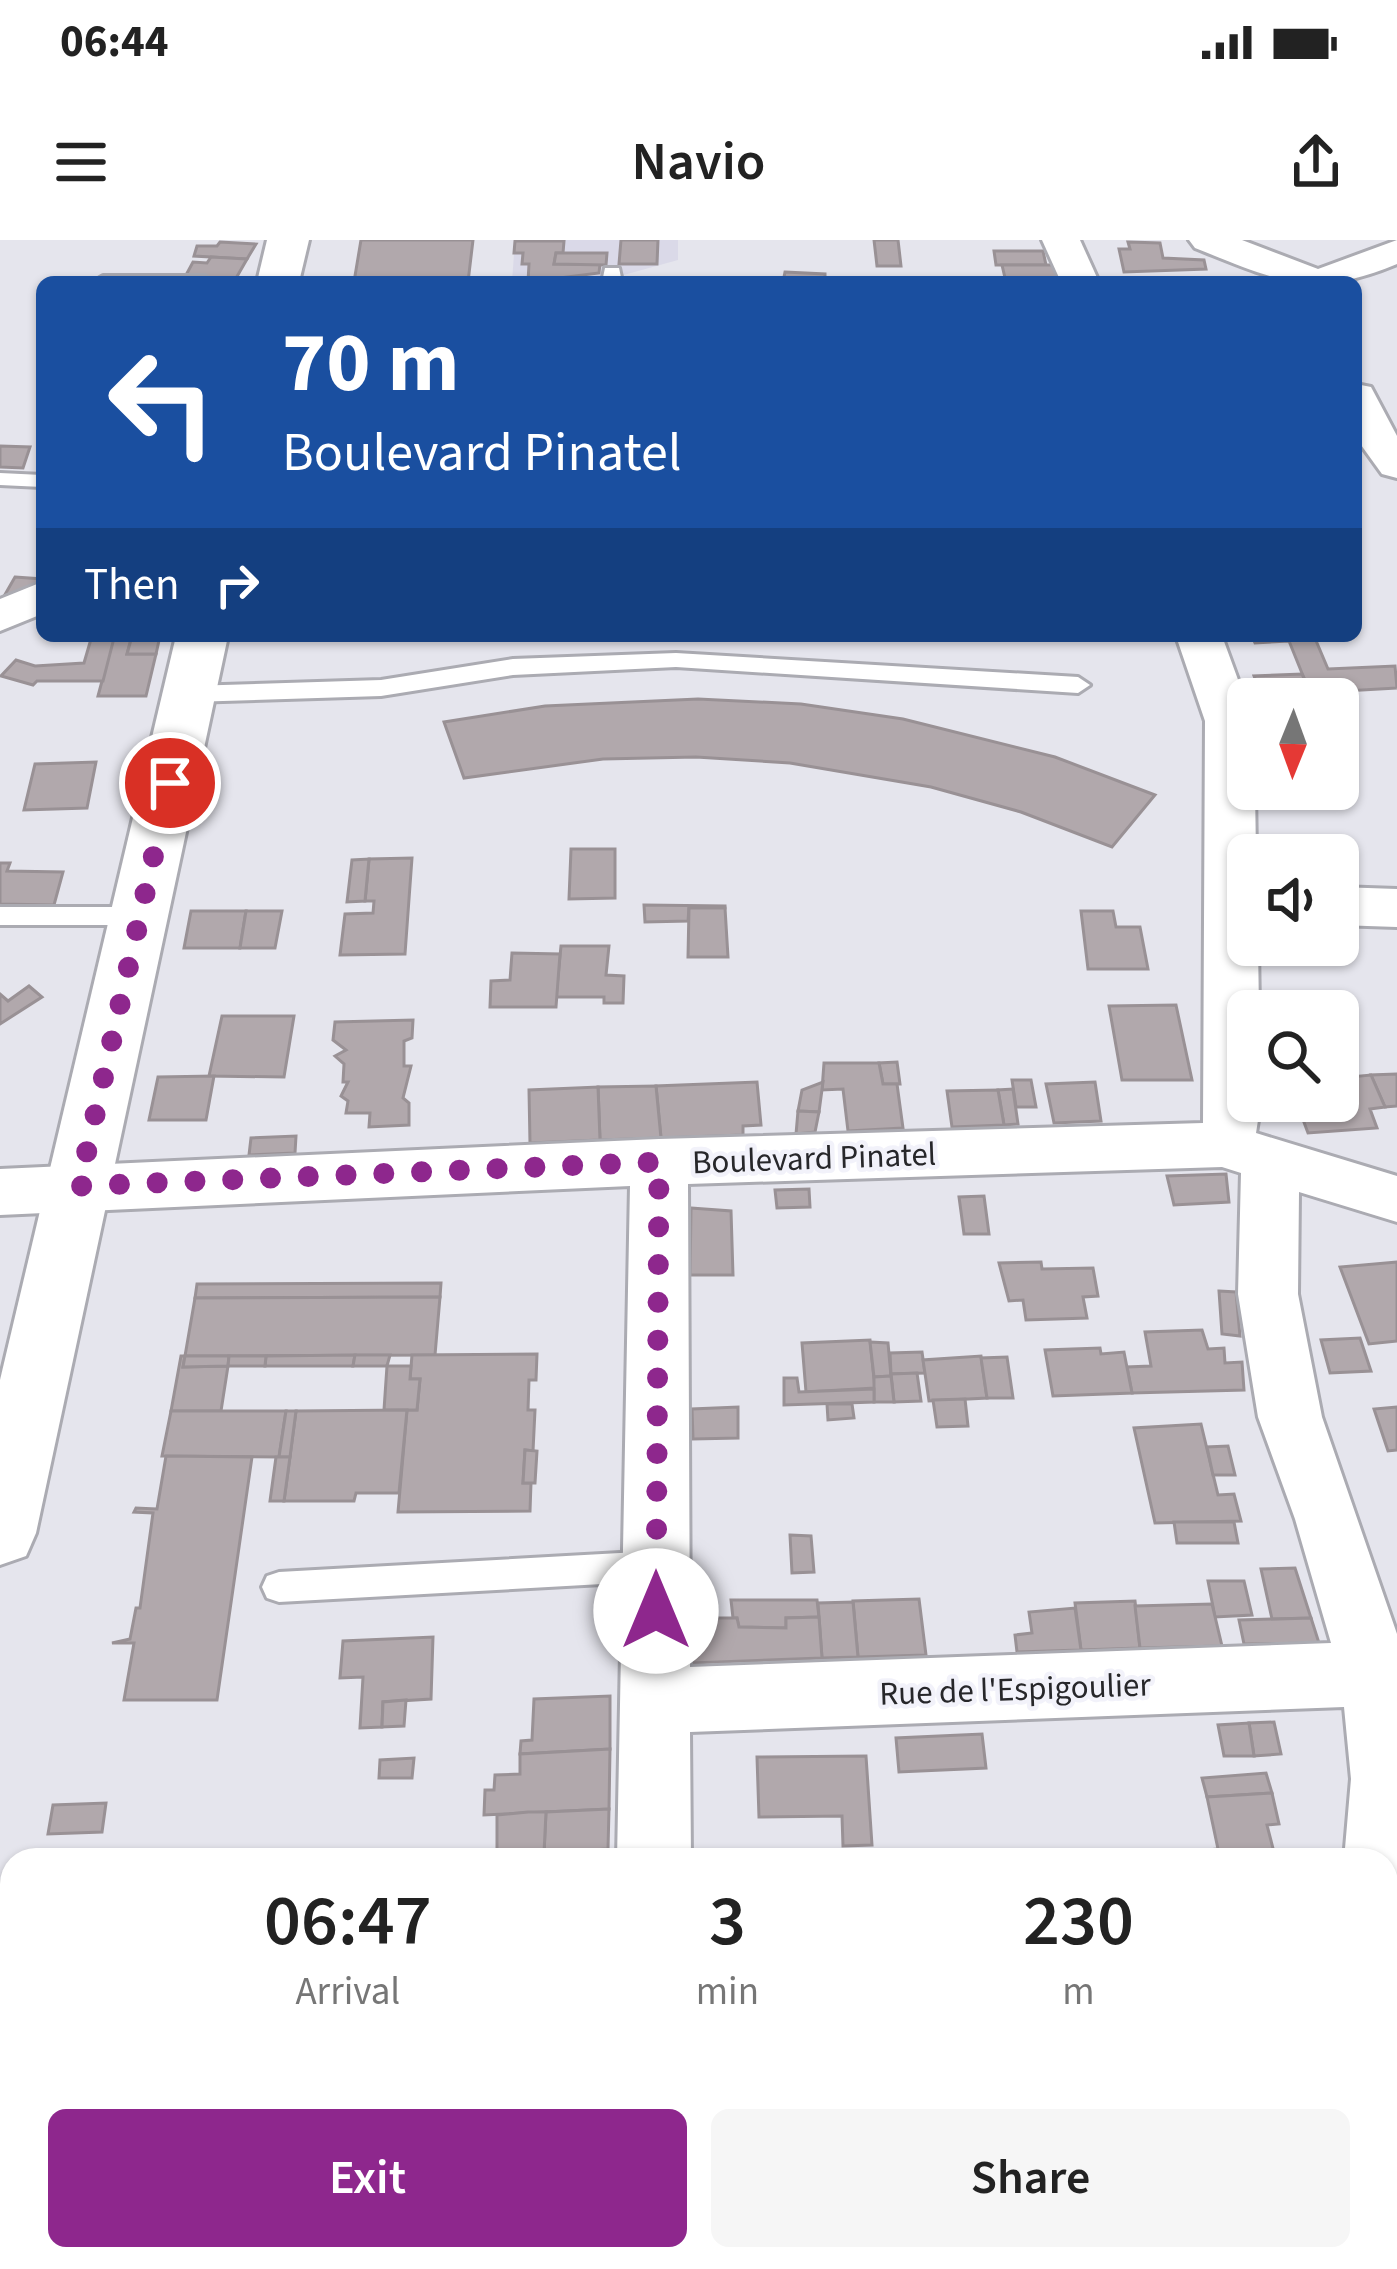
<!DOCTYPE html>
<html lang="en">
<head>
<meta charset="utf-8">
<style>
	:root { --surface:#fff; --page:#f6f6f6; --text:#222; --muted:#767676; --accent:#8e278d }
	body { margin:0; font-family:"Source Sans 3",sans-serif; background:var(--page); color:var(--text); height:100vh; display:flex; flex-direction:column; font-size:45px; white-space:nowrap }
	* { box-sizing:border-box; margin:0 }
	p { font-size:39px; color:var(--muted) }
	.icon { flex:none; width:66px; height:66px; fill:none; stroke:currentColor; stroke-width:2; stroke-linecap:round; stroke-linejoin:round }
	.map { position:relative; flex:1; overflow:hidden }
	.sheet { position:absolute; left:0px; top:1608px; width:1398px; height:423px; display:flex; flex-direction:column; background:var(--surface); border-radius:36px 36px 0 0; box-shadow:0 3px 9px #0004 }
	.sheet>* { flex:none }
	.hud { position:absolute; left:36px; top:36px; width:1326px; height:366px; border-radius:18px; box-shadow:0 3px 9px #0004; background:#1a4fa0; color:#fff; overflow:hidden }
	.needle { width:78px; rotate:181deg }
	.controls { position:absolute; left:1227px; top:438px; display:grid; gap:24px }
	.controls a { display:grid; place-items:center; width:132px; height:132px; border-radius:18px; background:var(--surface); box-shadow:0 3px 9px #0004; font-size:60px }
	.pin { position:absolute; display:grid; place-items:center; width:102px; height:102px; color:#fff; margin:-51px; border:6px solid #fff; border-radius:50%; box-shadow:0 3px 12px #0007 }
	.me { position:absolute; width:132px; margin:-66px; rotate:0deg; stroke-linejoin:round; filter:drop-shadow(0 0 9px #0008) }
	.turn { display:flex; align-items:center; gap:42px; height:252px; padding:0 48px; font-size:54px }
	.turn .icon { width:156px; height:156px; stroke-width:2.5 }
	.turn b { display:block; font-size:84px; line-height:102px }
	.then { display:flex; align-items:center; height:114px; padding:0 48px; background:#0003; gap:24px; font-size:45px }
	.eta { display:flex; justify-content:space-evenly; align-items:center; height:204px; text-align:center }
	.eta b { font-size:72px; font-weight:600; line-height:84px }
	.button { display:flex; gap:24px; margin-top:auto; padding:24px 48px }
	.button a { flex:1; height:138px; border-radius:18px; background:var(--accent); color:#fff; font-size:48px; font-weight:600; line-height:138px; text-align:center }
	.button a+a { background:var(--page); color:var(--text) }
	.status { display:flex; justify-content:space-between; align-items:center; height:84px; padding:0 60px; background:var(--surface); direction:ltr }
	.status svg { height:33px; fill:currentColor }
	header { display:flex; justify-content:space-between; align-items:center; height:156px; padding:0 48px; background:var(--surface); font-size:54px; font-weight:600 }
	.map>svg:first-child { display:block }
	.built { fill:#dad9e8 }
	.building { fill:#b1a8ac; stroke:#999195; stroke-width:3 }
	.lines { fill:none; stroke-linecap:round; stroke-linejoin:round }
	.lane-casing { stroke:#ababb2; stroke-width:6 }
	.street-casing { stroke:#ababb2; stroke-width:6 }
	.secondary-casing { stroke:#ababb2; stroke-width:6 }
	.lane { fill:#fff; fill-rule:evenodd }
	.street { fill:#fff; fill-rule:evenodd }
	.secondary { fill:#fff; fill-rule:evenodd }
	.route { stroke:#8e278d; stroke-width:21; stroke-dasharray:0 37.8 }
	.labels { text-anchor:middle; stroke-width:9; stroke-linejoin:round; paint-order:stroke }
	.street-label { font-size:33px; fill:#27272a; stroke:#f2f2fa }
</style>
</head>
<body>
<div class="status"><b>06:44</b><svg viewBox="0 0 49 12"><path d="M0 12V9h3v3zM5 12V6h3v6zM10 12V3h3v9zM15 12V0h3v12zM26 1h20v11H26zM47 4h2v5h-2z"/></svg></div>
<header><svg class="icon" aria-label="menu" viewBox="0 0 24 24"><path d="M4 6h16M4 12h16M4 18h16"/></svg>Navio<svg class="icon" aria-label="share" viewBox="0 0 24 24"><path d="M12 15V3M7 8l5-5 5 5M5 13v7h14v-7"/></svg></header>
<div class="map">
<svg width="1397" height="2029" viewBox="0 0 1397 2029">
	<rect width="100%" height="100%" fill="#e5e5ed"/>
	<polygon class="built" points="515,0 678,0 678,20 620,36 619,42 512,42"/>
	<g class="building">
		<polygon points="361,0 473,0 468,42 354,42"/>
		<polygon points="658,0 657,24 619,24 621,0"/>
		<polygon points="874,0 898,0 901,26 877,26"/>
		<polygon points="515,1 564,1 563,13 556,13 554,24 600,24 599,33 528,42 529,24 522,24 523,13 514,13"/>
		<polygon points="220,2 256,4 247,19 194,16 197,6 217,6"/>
		<polygon points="1128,2 1160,3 1163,18 1204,20 1206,29 1124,32 1119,9 1130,9"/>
		<polygon points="994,11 1043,11 1046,25 996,25"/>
		<polygon points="556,13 607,13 606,25 554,24"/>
		<polygon points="211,17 247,19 235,40 185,37 193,22 207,23"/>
		<polygon points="1002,25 1064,25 1072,41 1006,42"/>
		<polygon points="785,32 825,34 825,39 868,41 783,42"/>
		<polygon points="0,206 30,207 23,228 0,227"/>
		<polygon points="15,337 42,339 42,348 3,358"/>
		<polygon points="114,396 132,396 127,414 156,414 146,456 98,456"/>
		<polygon points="132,396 160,396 156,414 127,414"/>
		<polygon points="1252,396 1314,396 1328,429 1395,426 1397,448 1310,453 1289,401 1255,403"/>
		<polygon points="114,398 103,441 37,441 33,445 1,436 16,420 35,426 84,423 91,399"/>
		<polygon points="1302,434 1313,457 1263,459 1254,436"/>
		<polygon points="698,459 801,464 903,479 1055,517 1155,555 1112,607 1021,572 931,547 790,523 696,517 603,519 464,538 444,482 545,466"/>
		<polygon points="96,522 87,568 24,570 35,524"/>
		<polygon points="571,609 615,609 615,658 569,659"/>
		<polygon points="412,618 405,714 340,715 345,674 373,673 374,661 365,661 369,619"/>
		<polygon points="369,619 365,661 347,662 352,620"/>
		<polygon points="0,623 10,623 7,631 63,632 54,665 0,664"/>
		<polygon points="644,665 725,666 725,668 689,668 688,681 645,682"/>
		<polygon points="689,668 725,668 728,717 688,717"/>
		<polygon points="191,671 246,671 240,708 184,708"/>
		<polygon points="246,671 282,671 275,708 240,708"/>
		<polygon points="1081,671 1113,671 1116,687 1140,687 1148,729 1088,729"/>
		<polygon points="561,706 609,706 606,735 624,736 623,763 604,763 604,757 556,757"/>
		<polygon points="512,713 560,714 556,767 490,767 491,741 510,740"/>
		<polygon points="29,746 42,757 0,784 0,754 8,761"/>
		<polygon points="1176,765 1192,840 1122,840 1109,766"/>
		<polygon points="222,776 294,776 284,837 209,836"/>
		<polygon points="413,780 412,798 404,801 404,826 411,826 403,858 409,863 409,885 369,887 370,873 346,873 348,861 341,856 348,842 343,842 344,824 335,816 346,810 333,800 335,782"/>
		<polygon points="897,822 900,844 883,844 879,823"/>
		<polygon points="824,823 879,823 883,844 897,844 903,888 848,891 843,849 822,850"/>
		<polygon points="1397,834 1397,866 1385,867 1371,835"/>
		<polygon points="1371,835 1385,867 1370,869 1377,888 1308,893 1296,861 1338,861 1338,838"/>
		<polygon points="214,836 206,880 149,880 158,837"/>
		<polygon points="1012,840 1031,840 1036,867 1016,867"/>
		<polygon points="757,842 761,885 743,886 743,895 661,898 656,846"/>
		<polygon points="823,842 819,872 798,871 802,850"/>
		<polygon points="1095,842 1101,881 1054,883 1046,844"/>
		<polygon points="656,846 661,898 600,900 598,847"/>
		<polygon points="598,847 600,900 530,903 529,850"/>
		<polygon points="1013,849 1018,884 1004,885 998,850"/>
		<polygon points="998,850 1004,885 952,887 947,851"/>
		<polygon points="798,871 819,872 815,892 796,894"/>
		<polygon points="296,896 295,913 249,915 251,898"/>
		<polygon points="1226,934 1229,962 1174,965 1167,936"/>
		<polygon points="809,949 810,967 777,968 775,950"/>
		<polygon points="984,956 989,994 964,994 959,957"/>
		<polygon points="691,968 731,971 733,1035 690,1035"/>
		<polygon points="1041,1022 1042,1029 1093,1028 1098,1056 1083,1057 1087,1078 1026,1080 1023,1060 1009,1061 999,1023"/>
		<polygon points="1397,1022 1397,1101 1369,1104 1340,1027"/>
		<polygon points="441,1043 440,1057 195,1058 197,1044"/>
		<polygon points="1219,1051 1236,1052 1240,1096 1222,1094"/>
		<polygon points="440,1057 435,1115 185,1116 195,1058"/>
		<polygon points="1202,1090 1208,1109 1224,1108 1225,1123 1242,1122 1244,1150 1132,1153 1127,1127 1151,1126 1145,1092"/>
		<polygon points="1360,1098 1371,1131 1330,1133 1321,1100"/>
		<polygon points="870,1100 875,1148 806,1152 802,1103"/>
		<polygon points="870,1102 888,1103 891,1136 874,1137"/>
		<polygon points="1100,1108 1101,1114 1124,1112 1132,1153 1053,1156 1045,1110"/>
		<polygon points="922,1112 925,1133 891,1134 890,1113"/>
		<polygon points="537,1114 536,1140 529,1140 528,1170 535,1170 533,1211 525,1210 523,1243 531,1243 530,1271 398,1272 407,1170 417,1170 420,1139 410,1139 412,1115"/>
		<polygon points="355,1115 353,1126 265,1126 266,1116"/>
		<polygon points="355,1115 390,1115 387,1126 353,1126"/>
		<polygon points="181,1116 185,1116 183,1127 228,1126 221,1171 171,1171"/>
		<polygon points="185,1116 229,1116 228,1126 183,1127"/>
		<polygon points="229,1116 266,1116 265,1126 228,1126"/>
		<polygon points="981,1116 987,1158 929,1161 923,1120"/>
		<polygon points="1007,1117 1013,1158 987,1158 981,1118"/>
		<polygon points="387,1126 411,1126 410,1139 420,1139 417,1170 384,1170"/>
		<polygon points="917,1133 921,1161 894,1162 891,1134"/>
		<polygon points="891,1136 894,1162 874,1162 874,1137"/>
		<polygon points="784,1138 797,1138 799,1152 874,1149 874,1162 784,1165"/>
		<polygon points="965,1159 968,1186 937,1187 933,1160"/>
		<polygon points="827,1164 852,1164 854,1178 828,1180"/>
		<polygon points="738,1167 738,1198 693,1199 692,1169"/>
		<polygon points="1397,1167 1397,1210 1388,1211 1374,1169"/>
		<polygon points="407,1170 399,1253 356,1253 354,1261 284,1261 296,1171"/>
		<polygon points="171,1171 286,1171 279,1217 162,1216"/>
		<polygon points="286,1171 296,1171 290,1217 279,1217"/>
		<polygon points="1201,1184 1218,1255 1234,1254 1241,1281 1155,1283 1134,1188"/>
		<polygon points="1228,1206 1235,1235 1213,1235 1207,1207"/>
		<polygon points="525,1210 537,1211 535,1243 523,1243"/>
		<polygon points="166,1216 252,1217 217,1460 124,1460 134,1403 112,1403 130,1399 136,1368 140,1368 153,1273 134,1272 136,1268 157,1269"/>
		<polygon points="276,1217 290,1217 284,1261 270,1261"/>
		<polygon points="1174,1282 1234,1282 1238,1303 1177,1303"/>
		<polygon points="790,1295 811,1296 814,1332 792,1333"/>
		<polygon points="1295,1328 1311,1378 1272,1379 1261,1329"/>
		<polygon points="1208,1341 1244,1341 1252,1375 1215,1377"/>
		<polygon points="919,1359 926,1415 858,1417 853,1361"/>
		<polygon points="731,1360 817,1360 819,1377 786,1378 786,1388 739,1387 737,1378 733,1378"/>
		<polygon points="1135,1361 1140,1408 1081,1410 1075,1363"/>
		<polygon points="853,1362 858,1417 822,1418 818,1363"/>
		<polygon points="1212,1364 1222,1406 1140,1408 1135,1366"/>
		<polygon points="1075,1368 1081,1410 1017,1412 1015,1395 1032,1393 1029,1372"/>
		<polygon points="819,1377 822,1418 692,1423 693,1378 737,1378 739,1387 786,1388 786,1378"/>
		<polygon points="1311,1378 1319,1403 1244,1404 1239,1380"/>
		<polygon points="433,1397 431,1459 383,1462 382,1487 360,1488 363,1437 340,1438 343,1401"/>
		<polygon points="610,1456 610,1509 520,1514 521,1501 532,1500 534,1459"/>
		<polygon points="406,1460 404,1486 382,1487 383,1462"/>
		<polygon points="1274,1482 1281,1514 1254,1516 1249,1483"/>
		<polygon points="1249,1483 1254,1516 1224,1516 1218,1485"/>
		<polygon points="982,1494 986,1528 899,1532 896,1498"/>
		<polygon points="610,1509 609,1569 484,1575 485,1550 494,1550 495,1535 520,1534 520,1514"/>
		<polygon points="866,1516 872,1605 843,1606 842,1576 759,1577 757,1517"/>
		<polygon points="414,1518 412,1538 379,1538 380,1520"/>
		<polygon points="1266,1533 1272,1553 1207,1557 1202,1538"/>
		<polygon points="1272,1553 1279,1584 1267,1585 1276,1620 1174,1620 1173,1613 1218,1609 1207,1557"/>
		<polygon points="106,1563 102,1592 48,1594 53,1565"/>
		<polygon points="609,1569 608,1609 544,1613 546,1572"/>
		<polygon points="528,1572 546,1572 544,1613 497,1617 497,1575"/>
		<polygon points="11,1725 12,1833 0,1834 0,1784"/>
		<polygon points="7,1882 12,1882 12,1995 0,1995 0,1922"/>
		<polygon points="247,2019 294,2019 293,2029 246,2029"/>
		<polygon points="370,2019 420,2019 419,2029 368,2029"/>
		<polygon points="420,2019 464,2019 463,2029 419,2029"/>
		<rect x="494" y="2019" width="104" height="10"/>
	</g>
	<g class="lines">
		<g class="lane-casing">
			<g id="lane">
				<polygon points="605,28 619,28 622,42 602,42"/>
				<polygon points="103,36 205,36 215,42 93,42"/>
				<polygon points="0,233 42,235 42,247 0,245"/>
				<polygon points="676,413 1078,437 1090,445 1078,453 676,427 513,435 381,456 190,462 178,454 190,446 381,440 513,419"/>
				<polygon points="0,667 140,667 153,676 140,685 0,685"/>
				<polygon points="656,1311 668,1315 673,1326 668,1337 656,1341 279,1362 267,1358 262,1347 267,1336 279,1332"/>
			</g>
		</g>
		<g class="street-casing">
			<g id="street">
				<polygon points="1042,0 1080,0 1099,42 1061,42"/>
				<path d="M1189 0H1242L1318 29 1397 0V24C1311 60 1276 40 1195 8Z"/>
				<polygon points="1356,144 1371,147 1397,196 1397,238 1382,234 1356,198"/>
				<polygon points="42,342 42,374 0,391 0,359"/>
				<path d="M1176 396H1222L1248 467V549H1255L1256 615H1248V705H1258L1259 771H1248V861H1261L1256 893 1397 936V982L1299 952 1298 1054 1322 1177 1397 1394V1650L1386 1654V1620H1344L1351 1539 1344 1467 690 1492 691 1620H617L630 946 0 975V929L659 899 1203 883 1205 481ZM1222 927 1241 933 1238 1054 1258 1177 1295 1279 1331 1403 690 1427 688 944Z"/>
				<polygon points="1338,647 1397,649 1397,687 1338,685"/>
				<rect x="611" y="2019" width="82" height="10"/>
				<polygon points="1250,2019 1332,2019 1330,2029 1248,2029"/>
			</g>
		</g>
		<g class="secondary-casing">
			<g id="secondary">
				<polygon points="267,0 309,0 299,42 257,42"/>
				<polygon points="176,396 228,396 36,1293 26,1316 0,1325 0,1140"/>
			</g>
		</g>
		<use href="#lane" class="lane"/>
		<use href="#street" class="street"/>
		<use href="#secondary" class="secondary"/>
	</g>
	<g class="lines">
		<polyline class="route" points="170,543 79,946 659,922 656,1371"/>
	</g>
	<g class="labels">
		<g class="street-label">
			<text transform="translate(814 917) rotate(-2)" y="12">Boulevard Pinatel</text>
			<text transform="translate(1015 1448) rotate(-2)" y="12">Rue de l'Espigoulier</text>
		</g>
	</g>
</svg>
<div class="controls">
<a><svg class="needle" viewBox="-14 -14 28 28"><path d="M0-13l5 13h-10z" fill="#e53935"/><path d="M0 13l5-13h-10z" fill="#767676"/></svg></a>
<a><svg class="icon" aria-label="sound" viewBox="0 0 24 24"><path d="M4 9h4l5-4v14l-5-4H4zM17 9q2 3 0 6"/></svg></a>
<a><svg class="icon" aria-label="search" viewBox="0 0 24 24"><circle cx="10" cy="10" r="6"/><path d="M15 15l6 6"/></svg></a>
</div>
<div class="pin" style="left:170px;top:543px;background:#d93025"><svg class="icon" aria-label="arrive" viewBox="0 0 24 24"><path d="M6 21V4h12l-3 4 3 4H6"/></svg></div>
<svg class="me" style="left:656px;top:1371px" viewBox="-20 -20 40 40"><circle r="19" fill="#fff"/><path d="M0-13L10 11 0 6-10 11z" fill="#8e278d"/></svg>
<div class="hud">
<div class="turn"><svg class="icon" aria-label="left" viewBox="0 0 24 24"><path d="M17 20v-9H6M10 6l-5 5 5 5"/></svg><div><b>70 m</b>Boulevard Pinatel</div></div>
<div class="then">Then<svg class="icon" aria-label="right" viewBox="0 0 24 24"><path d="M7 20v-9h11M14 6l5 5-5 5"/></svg></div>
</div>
<section class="sheet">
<div class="eta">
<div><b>06:47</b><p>Arrival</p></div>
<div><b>3</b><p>min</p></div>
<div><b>230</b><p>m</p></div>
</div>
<div class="button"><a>Exit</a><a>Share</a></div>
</section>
</div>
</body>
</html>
